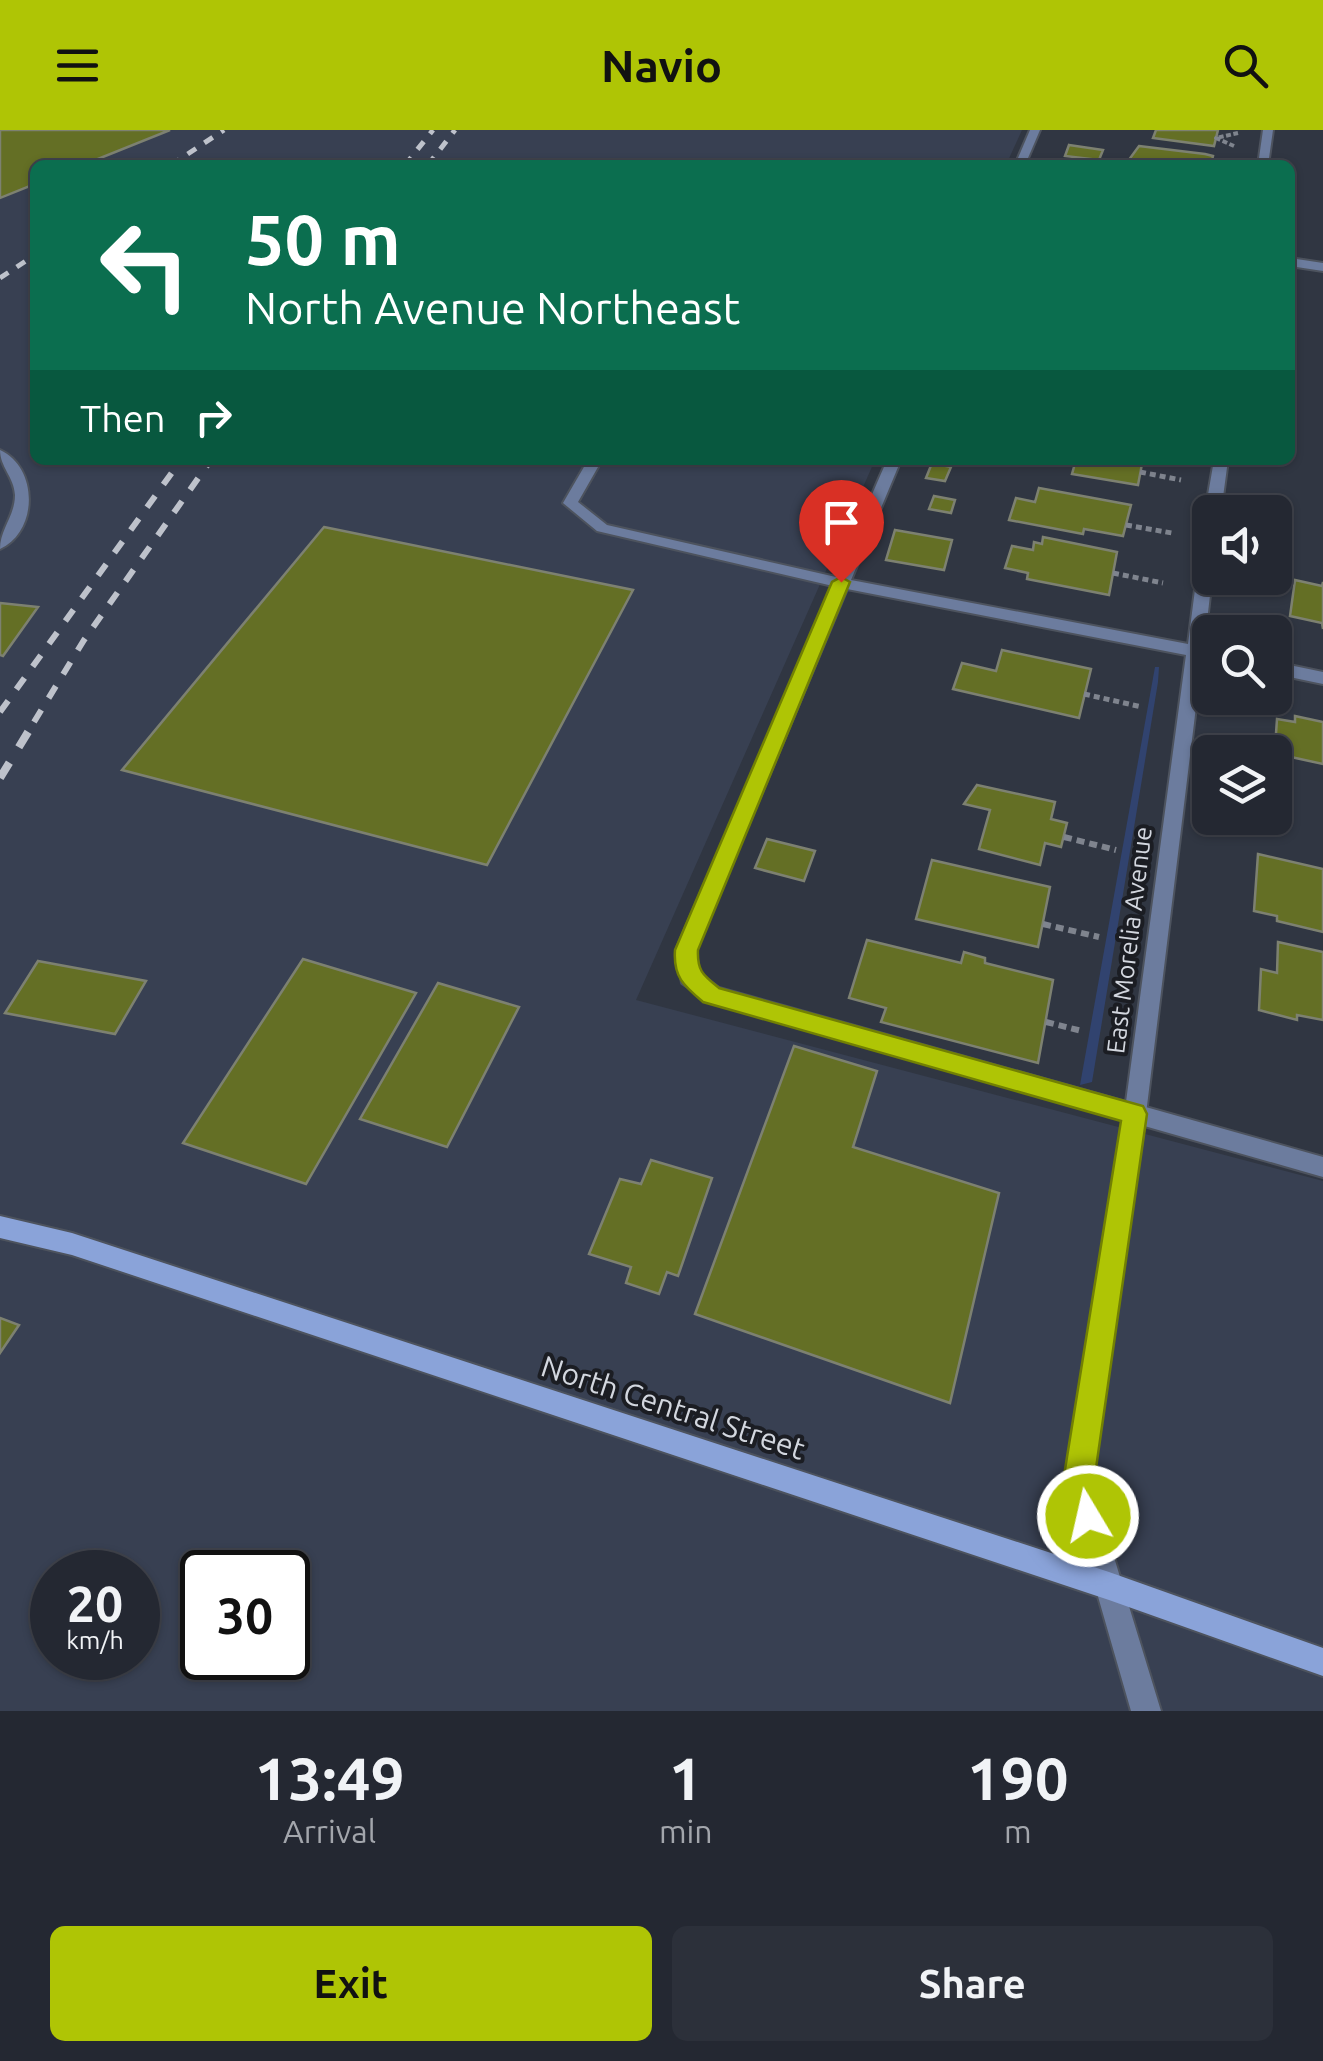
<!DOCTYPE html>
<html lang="en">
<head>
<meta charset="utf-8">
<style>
	:root { --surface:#242832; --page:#2c303a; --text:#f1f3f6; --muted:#a3a6ac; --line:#41444d; --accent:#afc505 }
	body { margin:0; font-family:Ubuntu,sans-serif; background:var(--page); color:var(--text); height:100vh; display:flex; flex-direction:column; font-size:38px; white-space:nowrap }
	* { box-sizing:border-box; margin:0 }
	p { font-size:32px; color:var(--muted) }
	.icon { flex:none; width:55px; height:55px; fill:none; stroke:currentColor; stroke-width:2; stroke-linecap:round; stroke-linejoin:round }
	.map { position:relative; height:1581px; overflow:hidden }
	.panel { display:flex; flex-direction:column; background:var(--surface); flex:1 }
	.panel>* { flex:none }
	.top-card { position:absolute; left:30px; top:30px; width:1265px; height:305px; border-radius:15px; box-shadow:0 2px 8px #0004,0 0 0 2px var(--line); background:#0b6e4f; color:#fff; overflow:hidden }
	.controls { position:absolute; left:1192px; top:365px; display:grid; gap:20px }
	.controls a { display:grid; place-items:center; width:100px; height:100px; border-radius:15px; background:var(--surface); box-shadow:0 2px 8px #0004,0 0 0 2px var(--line); font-size:50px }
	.speed { position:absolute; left:30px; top:1420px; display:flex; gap:20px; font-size:50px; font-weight:700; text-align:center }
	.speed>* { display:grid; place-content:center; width:130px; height:130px; border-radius:50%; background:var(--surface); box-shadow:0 2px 8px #0004,0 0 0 2px var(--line); line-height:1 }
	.speed small { font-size:25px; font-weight:400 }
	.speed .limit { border:5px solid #111; border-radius:15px; background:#fff; color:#111 }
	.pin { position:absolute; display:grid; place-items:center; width:85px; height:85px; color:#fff; margin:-102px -42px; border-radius:50% 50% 50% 0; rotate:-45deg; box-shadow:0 0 10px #0007 }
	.pin .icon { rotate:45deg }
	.me { position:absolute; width:110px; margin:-55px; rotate:351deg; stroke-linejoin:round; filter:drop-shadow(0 0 8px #0008) }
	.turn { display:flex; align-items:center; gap:35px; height:210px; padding:0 50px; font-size:45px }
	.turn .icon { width:130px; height:130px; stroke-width:2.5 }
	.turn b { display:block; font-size:70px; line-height:85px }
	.then { display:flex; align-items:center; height:95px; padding:0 50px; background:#0003; gap:20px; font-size:38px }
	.eta { display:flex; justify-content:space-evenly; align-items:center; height:170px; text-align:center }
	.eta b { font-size:60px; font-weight:700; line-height:70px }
	.cta { display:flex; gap:20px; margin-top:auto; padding:20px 50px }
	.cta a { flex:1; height:115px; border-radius:15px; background:var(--accent); color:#111; font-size:40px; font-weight:700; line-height:115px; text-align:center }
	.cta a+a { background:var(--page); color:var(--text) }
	header { display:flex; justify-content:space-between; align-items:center; height:130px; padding:0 50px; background:var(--accent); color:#111; font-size:45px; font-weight:700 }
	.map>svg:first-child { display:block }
	.built { fill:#384052; fill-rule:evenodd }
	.green { fill:#31436f }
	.building { fill:#646f25; stroke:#7d8171; stroke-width:2.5 }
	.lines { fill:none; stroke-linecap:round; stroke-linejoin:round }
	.service-casing { stroke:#4d535e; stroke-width:4 }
	.minor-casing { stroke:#4d535e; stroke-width:4 }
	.secondary-casing { stroke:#4d535e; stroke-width:4 }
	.path-far2 { stroke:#7f848e; stroke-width:4; stroke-dasharray:5 2.5; stroke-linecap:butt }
	.path-far1 { stroke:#7f848e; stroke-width:5; stroke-dasharray:6 4; stroke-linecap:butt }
	.path { stroke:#7f848e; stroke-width:6; stroke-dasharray:8 5; stroke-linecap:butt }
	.service { fill:#6c7c9e; fill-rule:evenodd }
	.minor { fill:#6c7c9e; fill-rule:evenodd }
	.secondary { fill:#8aa3d9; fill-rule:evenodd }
	.rail-far2 { stroke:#bec2cb; stroke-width:5; stroke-dasharray:10 10; stroke-linecap:butt }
	.rail-far1 { stroke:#bec2cb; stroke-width:6; stroke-dasharray:14 14; stroke-linecap:butt }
	.rail { stroke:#bec2cb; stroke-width:8; stroke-dasharray:18 18; stroke-linecap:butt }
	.route { fill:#afc505; stroke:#728003; stroke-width:2.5 }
	.labels { text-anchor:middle; stroke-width:8; stroke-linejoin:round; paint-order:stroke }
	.street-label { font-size:25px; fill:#d3d7df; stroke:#1b1d23 }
	.near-street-label { font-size:30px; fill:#d3d7df; stroke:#1b1d23 }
</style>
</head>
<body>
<header><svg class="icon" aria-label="menu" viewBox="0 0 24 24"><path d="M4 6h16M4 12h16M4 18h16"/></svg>Navio<svg class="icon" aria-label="search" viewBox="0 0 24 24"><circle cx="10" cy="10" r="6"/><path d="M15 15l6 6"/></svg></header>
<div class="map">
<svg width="1323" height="1581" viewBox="0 0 1323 1581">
	<rect width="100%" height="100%" fill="#303642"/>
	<path class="built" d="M0 0H1022L1006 35H35V330H875L636 870 1323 1051V1581H0ZM52 1442H138V1528H52ZM202 1442H288V1528H202Z"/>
	<polygon class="green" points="1155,537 1159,537 1158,552 1092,952 1080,955"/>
	<g class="building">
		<polygon points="0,0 170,0 83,35 35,35 35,54 0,68"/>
		<polygon points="1156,0 1218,0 1214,16 1153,8"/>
		<polygon points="1069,15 1103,20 1099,30 1065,26"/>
		<polygon points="1139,16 1205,24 1213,26 1211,35 1128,31"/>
		<polygon points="1076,330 1135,330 1142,334 1138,355 1072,344"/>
		<polygon points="932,333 951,337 945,351 926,348"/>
		<polygon points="1039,358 1131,375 1123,406 1084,399 1083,404 1009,390 1016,368 1035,372"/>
		<polygon points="934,366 955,370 951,383 929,379"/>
		<polygon points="324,397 633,460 487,735 122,640"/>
		<polygon points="895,400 952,410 944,440 886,430"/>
		<polygon points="1043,407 1117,422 1109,465 1027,449 1028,443 1005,438 1012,416 1033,420 1034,412 1042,414"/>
		<polygon points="1295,450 1322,456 1323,452 1323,499 1322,493 1290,486"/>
		<polygon points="0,473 38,477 3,526 0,525"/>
		<polygon points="1002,520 1091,539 1079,588 953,559 962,533 996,541"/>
		<polygon points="1295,586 1323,592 1323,634 1291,627 1292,622 1275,618 1277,589 1295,592"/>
		<polygon points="977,655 1055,672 1051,689 1067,693 1061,717 1045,713 1040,735 979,719 990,680 964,674"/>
		<polygon points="767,709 815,721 804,751 755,738"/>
		<polygon points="1258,724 1323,739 1323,802 1277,791 1277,786 1254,781"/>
		<polygon points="932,730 1050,757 1038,817 916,789"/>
		<polygon points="867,810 961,833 964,822 985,828 985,833 1053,850 1038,933 881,892 886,878 849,868"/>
		<polygon points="1278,812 1323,822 1323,890 1297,885 1297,890 1259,880 1261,839 1277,843"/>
		<polygon points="303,829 416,863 306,1054 183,1013"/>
		<polygon points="38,831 146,851 115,904 5,883"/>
		<polygon points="438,853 519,877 447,1017 360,989"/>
		<polygon points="794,916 877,941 853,1017 999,1063 950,1273 695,1184"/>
		<polygon points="651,1030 712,1048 678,1146 667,1142 659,1164 626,1153 631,1137 589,1124 620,1049 641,1054"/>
		<polygon points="0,1188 19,1195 0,1223"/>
	</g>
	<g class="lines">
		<g class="service-casing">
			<g id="service">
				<path d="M0 320C38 337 39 401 0 419 0 399 15 386 15 365 14 347 0 337 0 320Z"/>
				<polygon points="1135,974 1323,1027 1323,1047 1127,991 1124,984 1127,977"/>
			</g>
		</g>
		<g class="minor-casing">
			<g id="minor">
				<polygon points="1030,0 1040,0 1025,35 1015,35"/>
				<polygon points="1263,0 1273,0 1268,35 1258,35"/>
				<polygon points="1290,128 1323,133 1323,141 1290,136"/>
				<path d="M588 330H602L578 372 607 395 836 447 887 330H901L851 450 1188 514 1202 405 1210 400 1212 448 1204 517 1210 519V529L1202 528 1146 984 1091 1352 1161 1581H1131L1065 1352 1123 990 712 873 682 853 676 820 833 456 597 401 563 373ZM847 459 1186 525 1126 972 719 858 699 843 696 820Z"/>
				<polygon points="1214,330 1228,330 1221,382 1210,382 1210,386 1205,382"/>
				<polygon points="1275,532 1323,542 1323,554 1275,544"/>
			</g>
		</g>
		<g class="secondary-casing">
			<polygon id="secondary" points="0,1086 72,1103 1109,1442 1323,1518 1323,1546 1109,1470 72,1125 0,1108"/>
		</g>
		<g class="path-far2">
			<polyline points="1234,16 1216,8 1238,3"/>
			<polyline points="1212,33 1224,35"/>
		</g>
		<g class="path-far1">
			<polyline points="1140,342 1181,350"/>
			<polyline points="1126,395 1172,403"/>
			<polyline points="1113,443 1163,453"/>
			<polyline points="1084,564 1142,577"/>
		</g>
		<g class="path">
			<polyline points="1064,707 1116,720"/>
			<polyline points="1043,794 1099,807"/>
			<polyline points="1046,892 1082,901"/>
		</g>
		<use href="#service" class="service"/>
		<use href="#minor" class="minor"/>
		<use href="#secondary" class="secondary"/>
		<g class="rail-far2">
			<polyline points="171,35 224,0"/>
			<polyline points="405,35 433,0"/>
			<polyline points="428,35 455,0"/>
			<polyline points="0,148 35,125"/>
		</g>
		<g class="rail-far1">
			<polyline points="0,582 181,330"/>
			<polyline points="34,592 84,510 211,330"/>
		</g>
		<polyline class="rail" points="0,648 36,589"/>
	</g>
	<path class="route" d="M841 447 850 452 698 820C697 841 703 845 719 858L1143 976 1147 984 1094 1352 1104 1386 1099 1397 1088 1402 1078 1397 1063 1352 1121 991 703 872C684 856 673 847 675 820L832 452Z"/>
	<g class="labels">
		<g class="street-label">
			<text transform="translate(1129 810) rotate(-83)" y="9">East Morelia Avenue</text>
		</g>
		<g class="near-street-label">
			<text transform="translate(673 1278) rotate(18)" y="10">North Central Street</text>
		</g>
	</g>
</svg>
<div class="controls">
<a><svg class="icon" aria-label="sound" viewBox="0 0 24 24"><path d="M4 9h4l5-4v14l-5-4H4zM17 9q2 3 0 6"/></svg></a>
<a><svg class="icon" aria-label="search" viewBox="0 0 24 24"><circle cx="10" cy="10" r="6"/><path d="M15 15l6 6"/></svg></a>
<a><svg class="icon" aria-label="layers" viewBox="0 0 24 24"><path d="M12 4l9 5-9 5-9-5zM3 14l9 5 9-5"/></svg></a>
</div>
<div class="speed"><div>20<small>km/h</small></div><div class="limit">30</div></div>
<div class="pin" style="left:841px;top:452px;background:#d93025"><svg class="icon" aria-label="arrive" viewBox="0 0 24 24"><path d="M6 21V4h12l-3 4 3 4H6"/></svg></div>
<svg class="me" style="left:1088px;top:1386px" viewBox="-20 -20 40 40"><circle r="17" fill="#afc505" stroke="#fff" stroke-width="3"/><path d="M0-11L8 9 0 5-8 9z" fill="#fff"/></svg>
<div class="top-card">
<div class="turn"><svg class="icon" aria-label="left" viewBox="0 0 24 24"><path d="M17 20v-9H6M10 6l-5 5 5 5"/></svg><div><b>50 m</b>North Avenue Northeast</div></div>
<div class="then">Then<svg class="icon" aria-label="right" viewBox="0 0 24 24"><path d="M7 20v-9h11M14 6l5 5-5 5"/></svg></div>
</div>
</div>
<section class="panel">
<div class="eta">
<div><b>13:49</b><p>Arrival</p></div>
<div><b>1</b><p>min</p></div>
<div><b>190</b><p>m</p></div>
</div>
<div class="cta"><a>Exit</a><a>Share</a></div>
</section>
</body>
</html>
